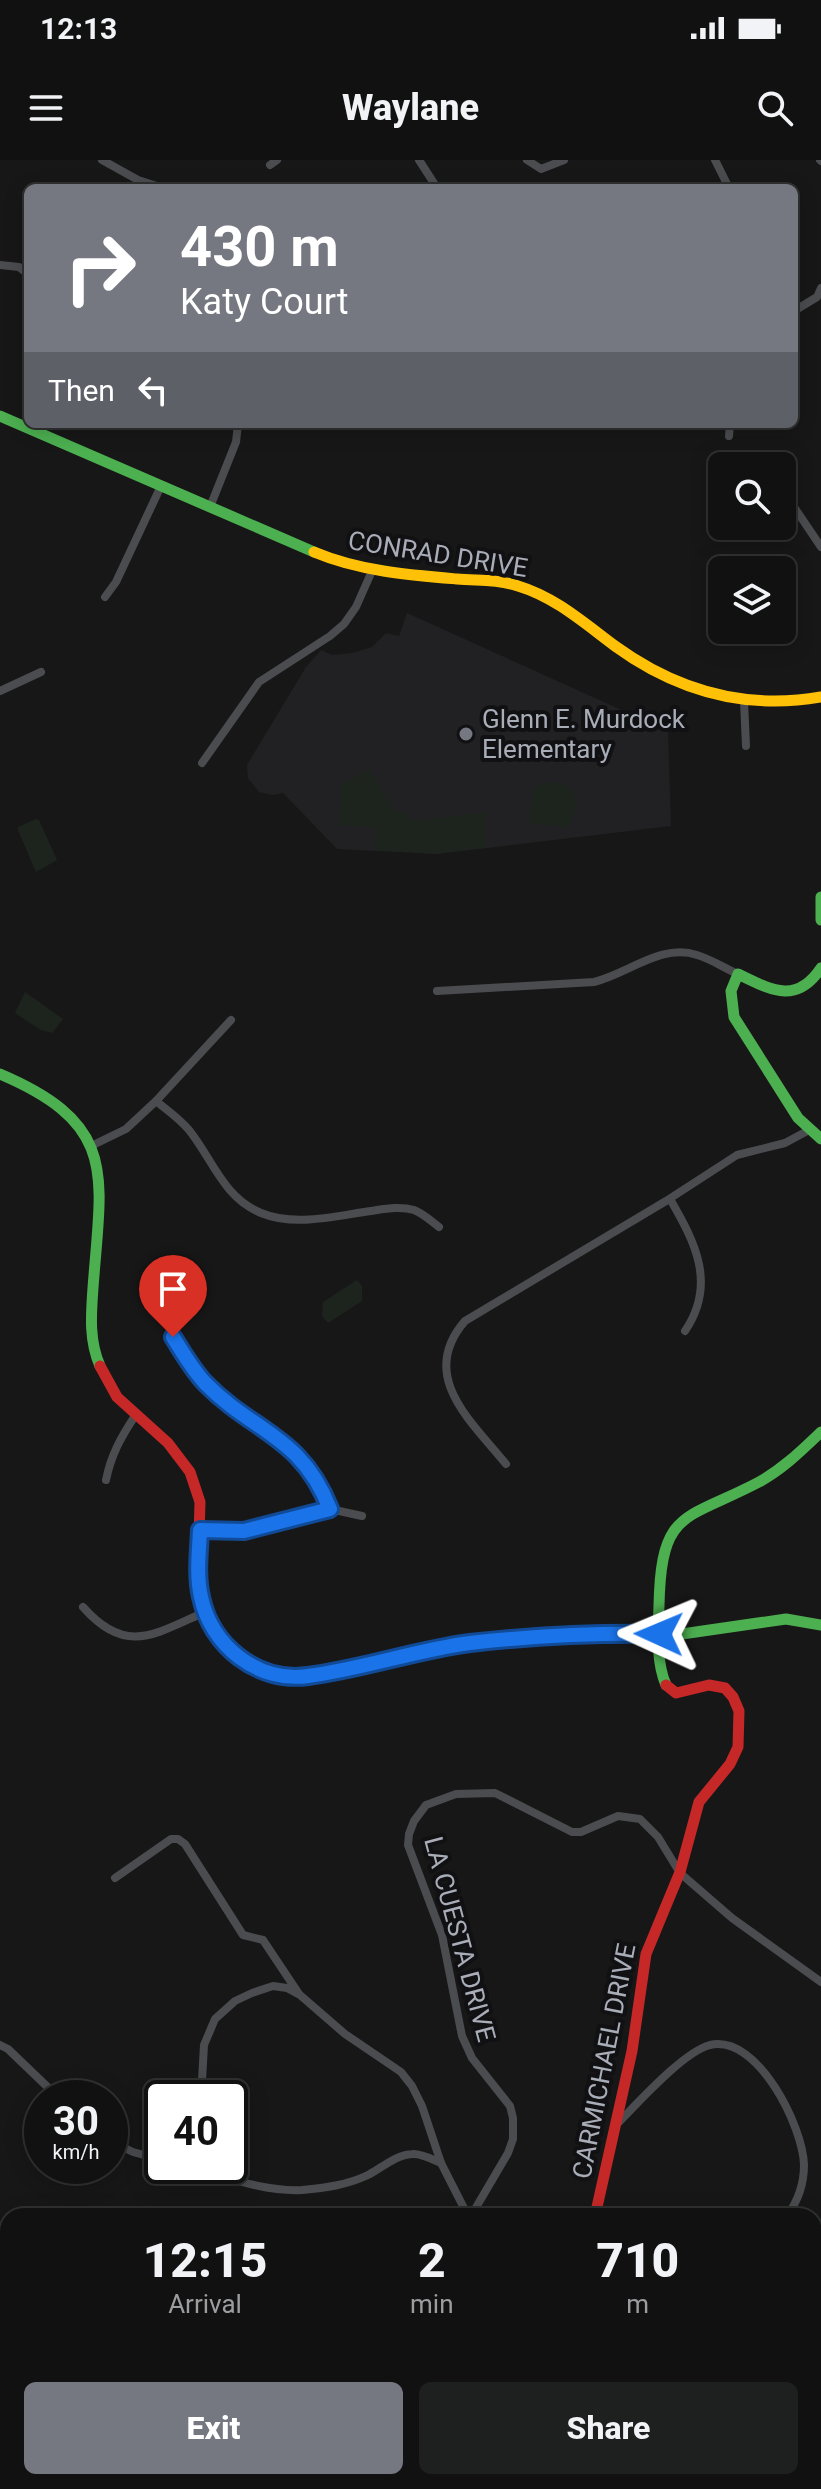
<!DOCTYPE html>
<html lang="en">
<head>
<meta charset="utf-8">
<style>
	:root { --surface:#111; --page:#1e1f1f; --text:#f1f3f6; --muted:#9c9d9f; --line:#303131; --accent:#757880 }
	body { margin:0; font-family:Roboto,sans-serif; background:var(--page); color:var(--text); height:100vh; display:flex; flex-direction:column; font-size:30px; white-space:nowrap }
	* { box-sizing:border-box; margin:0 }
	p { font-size:26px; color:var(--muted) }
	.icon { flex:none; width:44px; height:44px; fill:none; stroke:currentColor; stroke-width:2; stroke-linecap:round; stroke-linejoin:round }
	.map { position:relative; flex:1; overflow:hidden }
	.sheet { position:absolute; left:0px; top:2048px; width:822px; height:282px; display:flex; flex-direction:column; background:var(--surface); border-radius:24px 24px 0 0; box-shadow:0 4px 20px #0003,0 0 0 2px var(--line) }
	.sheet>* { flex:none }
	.guide { position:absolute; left:24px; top:24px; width:774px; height:244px; border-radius:12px; box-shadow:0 4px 20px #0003,0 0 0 2px var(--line); background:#757880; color:#fff; overflow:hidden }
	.buttons { position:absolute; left:708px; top:292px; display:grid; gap:16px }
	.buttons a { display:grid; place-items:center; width:88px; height:88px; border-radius:12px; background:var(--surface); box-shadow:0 4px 20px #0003,0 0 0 2px var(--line); font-size:40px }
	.speed { position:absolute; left:24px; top:1920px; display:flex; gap:16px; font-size:40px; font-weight:700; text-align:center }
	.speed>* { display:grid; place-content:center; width:104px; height:104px; border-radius:50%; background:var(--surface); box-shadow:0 4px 20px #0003,0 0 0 2px var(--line); line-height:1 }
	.speed small { font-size:20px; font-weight:400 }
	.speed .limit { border:4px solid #111; border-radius:12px; background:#fff; color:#111 }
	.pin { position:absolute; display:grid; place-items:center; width:68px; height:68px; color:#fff; margin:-82px -34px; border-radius:50% 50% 50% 0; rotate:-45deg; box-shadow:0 0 8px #0007 }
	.pin .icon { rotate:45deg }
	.me { position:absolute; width:88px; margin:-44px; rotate:271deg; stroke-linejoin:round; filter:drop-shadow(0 0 6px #0008) }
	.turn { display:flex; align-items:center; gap:28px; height:168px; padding:0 24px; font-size:36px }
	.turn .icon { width:104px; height:104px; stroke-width:2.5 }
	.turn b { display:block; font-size:56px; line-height:68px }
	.then { display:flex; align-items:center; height:76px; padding:0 24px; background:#0003; gap:16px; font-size:30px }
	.eta { display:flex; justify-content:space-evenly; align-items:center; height:136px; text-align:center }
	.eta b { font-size:48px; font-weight:800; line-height:56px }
	.button { display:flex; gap:16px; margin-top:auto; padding:16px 24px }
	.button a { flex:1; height:92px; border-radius:12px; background:var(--accent); color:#fff; font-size:32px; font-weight:800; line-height:92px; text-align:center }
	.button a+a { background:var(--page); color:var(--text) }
	.status { display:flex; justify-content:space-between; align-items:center; height:56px; padding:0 40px; background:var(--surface); direction:ltr }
	.status svg { height:22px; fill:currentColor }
	header { display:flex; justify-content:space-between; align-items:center; height:104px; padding:0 24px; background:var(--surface); font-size:36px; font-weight:800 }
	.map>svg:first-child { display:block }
	.built { fill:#212123 }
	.green { fill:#1d241e }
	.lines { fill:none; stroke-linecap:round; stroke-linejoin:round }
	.street { stroke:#4b4c50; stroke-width:8 }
	.fast { stroke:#4caf50; stroke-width:11 }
	.slow { stroke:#ffc107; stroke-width:11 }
	.jam { stroke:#c62828; stroke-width:11 }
	.route-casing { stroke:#114b97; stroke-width:20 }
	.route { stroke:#1a73e8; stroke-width:14 }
	.poi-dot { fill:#757880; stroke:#111113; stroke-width:3 }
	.labels { text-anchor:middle; stroke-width:8; stroke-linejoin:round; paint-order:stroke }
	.street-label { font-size:26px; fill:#a8adb8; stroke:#111113 }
	.poi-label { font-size:26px; fill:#a8adb8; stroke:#111113; text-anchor:start }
</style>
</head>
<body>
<div class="status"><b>12:13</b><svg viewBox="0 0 49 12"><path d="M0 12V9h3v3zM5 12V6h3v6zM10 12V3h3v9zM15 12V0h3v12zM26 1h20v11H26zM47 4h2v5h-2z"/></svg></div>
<header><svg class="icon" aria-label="menu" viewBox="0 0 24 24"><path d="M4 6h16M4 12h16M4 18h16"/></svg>Waylane<svg class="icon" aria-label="search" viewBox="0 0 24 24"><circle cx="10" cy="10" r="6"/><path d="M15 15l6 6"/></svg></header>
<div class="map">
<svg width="821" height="2329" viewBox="0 0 821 2329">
	<rect width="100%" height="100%" fill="#171717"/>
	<polygon class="built" points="407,453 668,571 671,666 437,694 337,689 283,633 273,635 259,632 248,618 247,605 306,507 321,490 332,495 352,493 372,487 386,473 399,476"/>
	<g class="green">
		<polygon points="369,609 394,649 416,661 484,652 485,687 437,694 375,690 376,667 339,665 340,623 346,623"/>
		<polygon points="555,621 572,629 577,646 569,667 532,664 529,659 533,627"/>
		<polygon points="36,659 39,660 57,700 36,712 18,670 18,667"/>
		<polygon points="25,832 63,859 52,873 41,870 15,853"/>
		<polygon points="357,1120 362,1126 362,1141 328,1163 322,1156 323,1142"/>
	</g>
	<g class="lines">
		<g class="street">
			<polyline points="102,0 138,20 163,28"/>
			<polyline points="419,0 437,28"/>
			<polyline points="527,0 541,9 564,0"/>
			<polyline points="715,0 729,28"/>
			<polyline points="820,0 821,1"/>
			<polyline points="270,5 277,0"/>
			<polyline points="0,105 19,107 28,114"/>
			<polyline points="794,151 817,137 821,128"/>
			<polyline points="729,276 730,264"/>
			<polyline points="792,344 821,387"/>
			<polyline points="210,347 236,282 238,264"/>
			<polyline points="105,437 116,422 161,326"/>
			<polyline points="0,531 41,512"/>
			<polyline points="744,541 746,586"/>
			<polyline points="202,603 259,522 330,476 344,464 356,447 372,411"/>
			<path d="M437 831 594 822C628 814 661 783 697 795 711 799 724 808 738 814"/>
			<path d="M156 941C167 950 180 959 189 970 213 1000 223 1037 261 1053 295 1067 335 1056 371 1051 385 1049 400 1046 414 1050 424 1054 431 1061 439 1067"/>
			<polyline points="91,986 126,969 156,941 231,860"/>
			<path d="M670 1039C695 1082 717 1124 685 1171"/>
			<path d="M173 1177C183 1193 191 1210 205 1223 254 1273 300 1274 330 1349"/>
			<path d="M506 1304C472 1262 417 1216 465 1161L666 1041 737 995 785 983 811 969"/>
			<path d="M106 1320C111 1295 121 1277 135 1256"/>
			<polyline points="200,1370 244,1371 330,1349 362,1356"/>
			<path d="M83 1447C126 1496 155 1474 205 1452"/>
			<polyline points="115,1718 171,1679 178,1679 185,1684 243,1775 263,1780 299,1834"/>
			<polyline points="0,1885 8,1889 59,1938"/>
			<polyline points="201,1938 204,1885 215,1859 235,1841 252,1833 273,1826 287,1828 300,1835 345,1874 401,1912 412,1926 422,1946 441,2003 468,2056"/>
			<path d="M617 1964C637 1944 683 1892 710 1885 758 1874 803 1967 804 2005 804 2023 798 2041 787 2056"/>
			<polyline points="110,1981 133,1992 162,2000"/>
			<path d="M187 2006C225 2016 262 2032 302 2030 325 2028 347 2025 368 2015 382 2008 395 1995 412 1994 422 1993 433 2000 441 2003"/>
			<polyline points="471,2056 508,1993 513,1979 513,1958 510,1946 472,1898 462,1876 442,1775 408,1685 409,1674 414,1661 426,1645 456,1634 495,1633 572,1672 581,1672 618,1656 640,1659 658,1677 680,1713 732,1758 821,1822"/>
			<polyline points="814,2241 821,2253"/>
			<polyline points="779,2322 784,2329"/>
		</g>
		<g class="fast">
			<polyline points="0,256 314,392"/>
			<polyline points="821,737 821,760"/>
			<path d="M821 808C796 845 771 830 738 814L731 831 734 857 798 958 821 979"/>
			<path d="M0 914C120 965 101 1016 93 1128 91 1155 89 1181 100 1206"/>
			<polyline points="560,1477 682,1474 786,1459 821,1465"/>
			<path d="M666 1525C656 1502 658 1471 659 1446 661 1348 685 1361 759 1322 783 1309 802 1290 821 1272"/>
			<polyline points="0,2253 8,2266"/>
			<polyline points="43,2322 48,2329"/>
			<polyline points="388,2322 393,2329"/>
		</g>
		<path class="slow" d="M314 392C359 411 409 415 457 419 477 421 498 419 518 426 555 437 584 463 615 486 677 531 746 550 821 537"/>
		<g class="jam">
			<polyline points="100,1206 117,1237 168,1283 190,1312 200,1342 198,1414 205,1452 213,1470 226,1486 250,1505 278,1515 308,1516 469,1483 560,1477"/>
			<polyline points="595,2056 632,1891 646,1794 680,1712 699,1642 730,1604 738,1587 739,1551 733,1537 725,1528 709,1525 676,1533 666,1525"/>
		</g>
	</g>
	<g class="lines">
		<g class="route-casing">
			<path id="route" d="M173 1177C183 1193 192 1209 205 1223 254 1273 301 1275 330 1349L244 1371 200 1370C199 1393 196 1415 201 1437 211 1486 258 1523 308 1516 363 1509 416 1490 470 1483 532 1476 597 1473 659 1474"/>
		</g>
		<use href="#route" class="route"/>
	</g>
	<circle class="poi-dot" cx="466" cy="574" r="8"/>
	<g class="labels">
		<g class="street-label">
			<text transform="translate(438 394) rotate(9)" y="9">CONRAD DRIVE</text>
			<text transform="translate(460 1779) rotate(75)" y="9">LA CUESTA DRIVE</text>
			<text transform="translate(604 1901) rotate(-79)" y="9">CARMICHAEL DRIVE</text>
		</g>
		<g class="poi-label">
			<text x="482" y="568">Glenn E. Murdock<tspan x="482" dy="30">Elementary</tspan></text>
		</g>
	</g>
</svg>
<div class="buttons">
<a><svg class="icon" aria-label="search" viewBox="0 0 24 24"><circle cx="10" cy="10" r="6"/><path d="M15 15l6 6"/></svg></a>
<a><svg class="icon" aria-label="layers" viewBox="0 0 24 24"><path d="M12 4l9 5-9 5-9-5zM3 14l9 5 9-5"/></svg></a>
</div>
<div class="speed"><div>30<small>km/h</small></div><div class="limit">40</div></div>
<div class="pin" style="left:173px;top:1177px;background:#d93025"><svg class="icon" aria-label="arrive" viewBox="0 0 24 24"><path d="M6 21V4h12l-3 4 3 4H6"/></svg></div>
<svg class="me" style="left:659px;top:1474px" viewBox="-20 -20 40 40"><path d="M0-17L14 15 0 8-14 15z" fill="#1a73e8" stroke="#fff" stroke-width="4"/></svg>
<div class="guide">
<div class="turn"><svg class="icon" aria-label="right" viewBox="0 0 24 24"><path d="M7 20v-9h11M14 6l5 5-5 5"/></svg><div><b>430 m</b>Katy Court</div></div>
<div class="then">Then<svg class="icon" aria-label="left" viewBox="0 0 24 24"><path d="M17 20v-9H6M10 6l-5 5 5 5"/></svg></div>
</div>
<section class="sheet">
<div class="eta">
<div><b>12:15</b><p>Arrival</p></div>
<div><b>2</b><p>min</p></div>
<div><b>710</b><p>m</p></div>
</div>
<div class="button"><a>Exit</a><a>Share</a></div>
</section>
</div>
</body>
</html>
